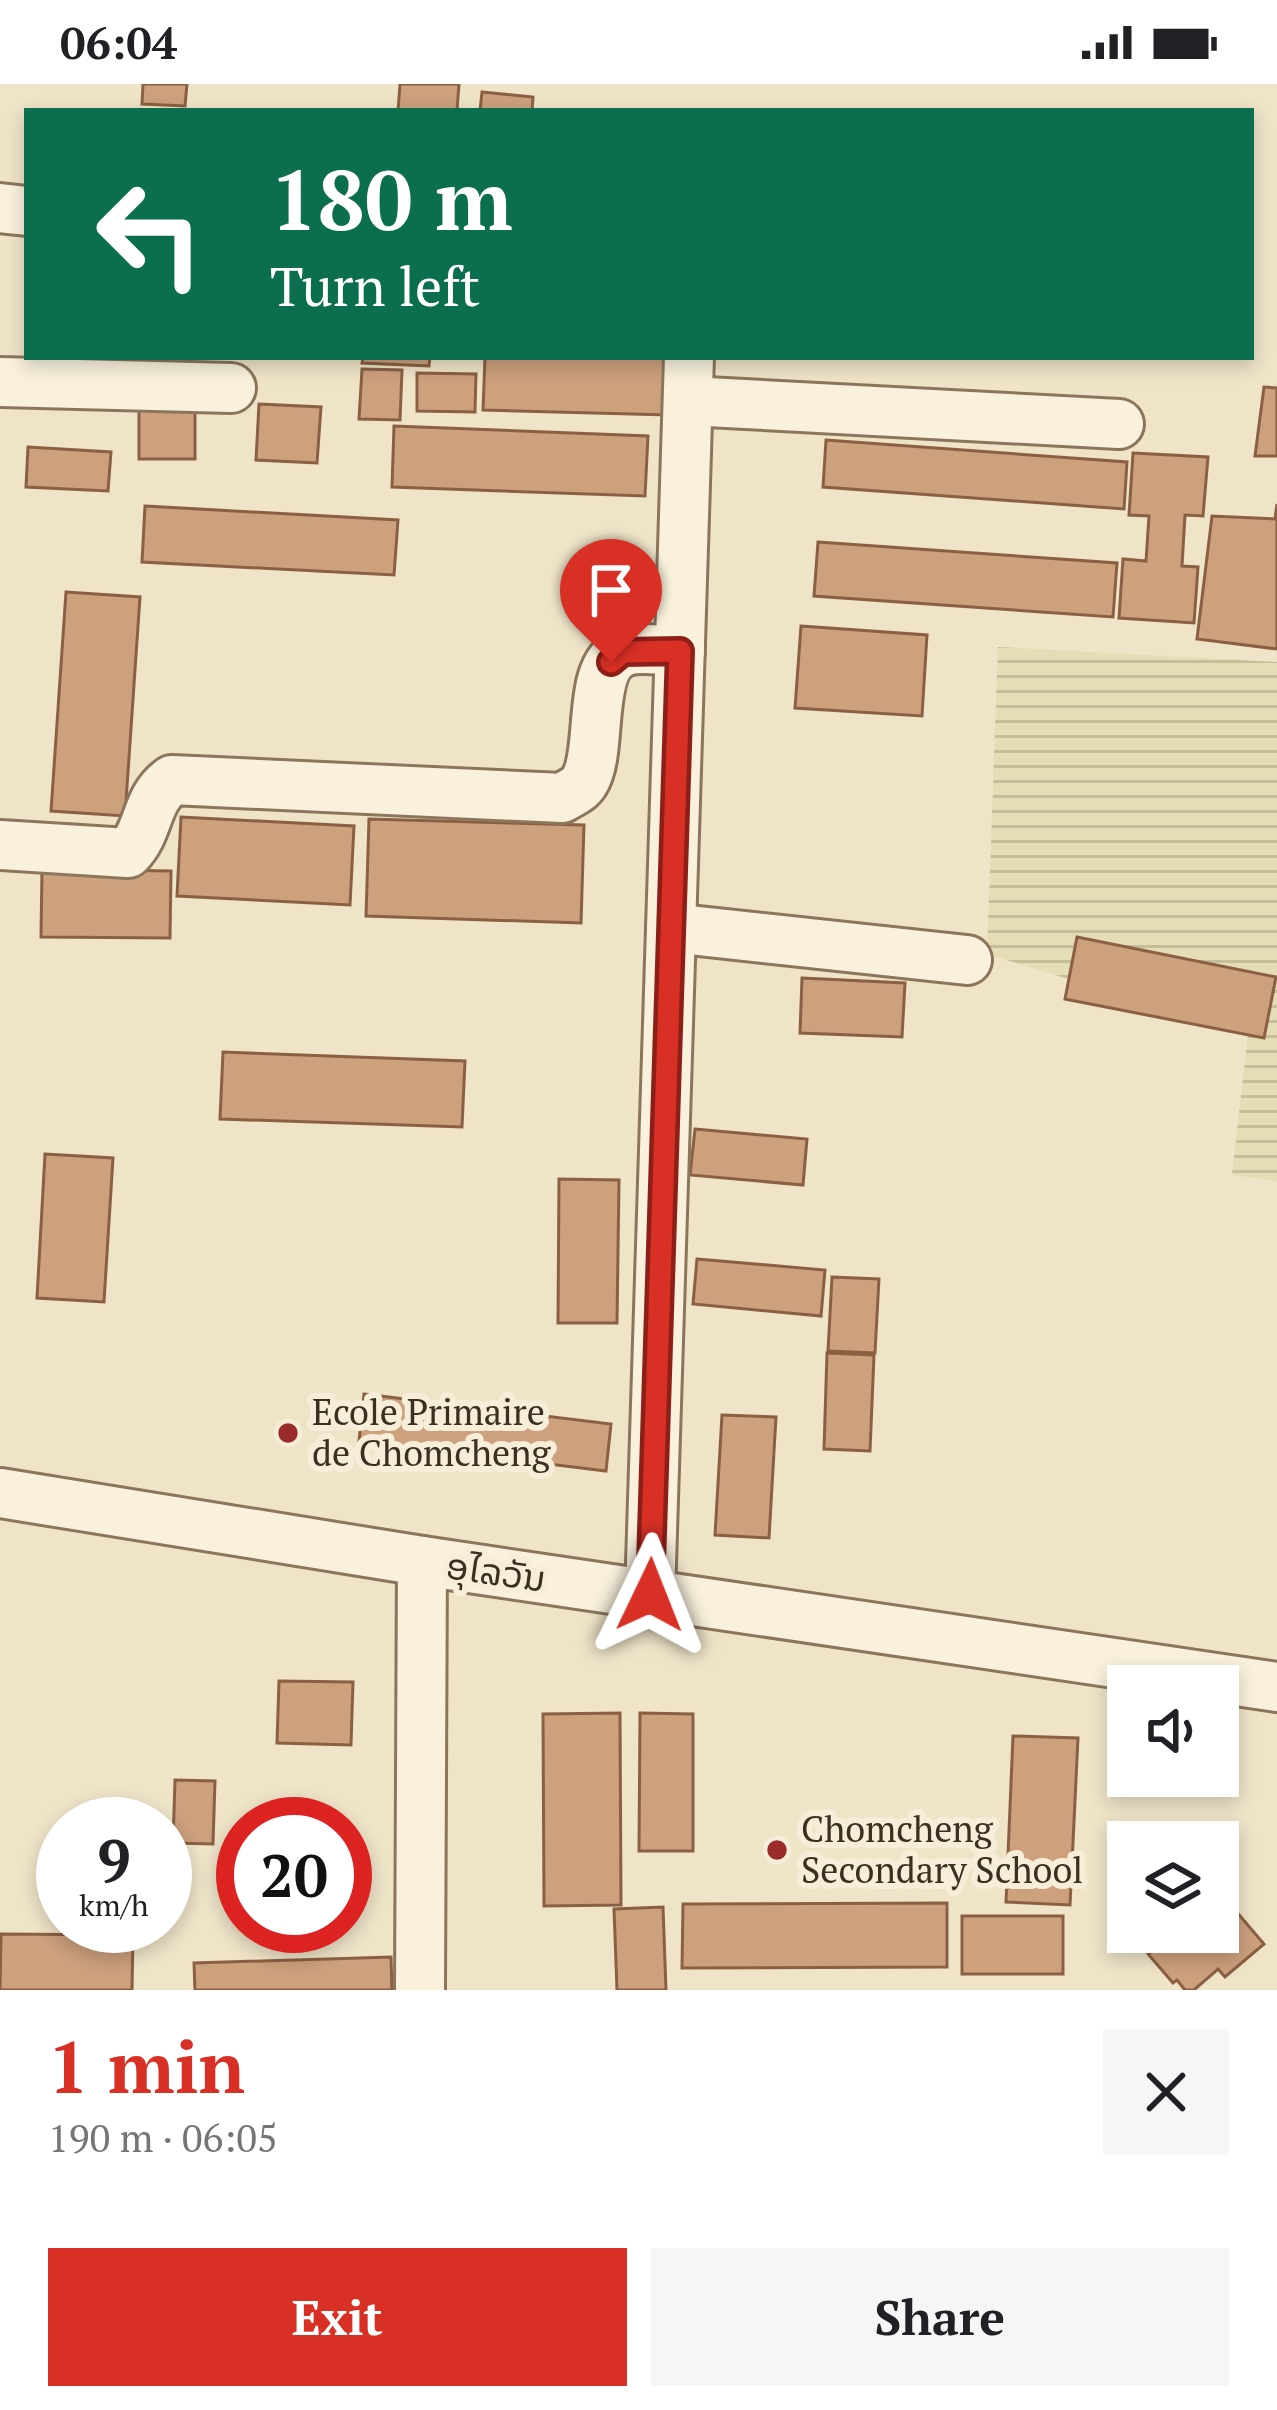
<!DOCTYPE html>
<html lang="en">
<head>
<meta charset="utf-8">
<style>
	:root { --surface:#fff; --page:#f6f6f6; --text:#202124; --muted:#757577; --accent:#d93025 }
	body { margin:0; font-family:"PT Serif","Noto Sans Lao",serif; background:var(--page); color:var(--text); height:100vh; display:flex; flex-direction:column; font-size:45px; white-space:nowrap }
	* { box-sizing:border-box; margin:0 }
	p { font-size:39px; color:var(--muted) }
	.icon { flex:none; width:66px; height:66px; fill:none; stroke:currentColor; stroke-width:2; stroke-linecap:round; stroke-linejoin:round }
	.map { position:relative; height:1906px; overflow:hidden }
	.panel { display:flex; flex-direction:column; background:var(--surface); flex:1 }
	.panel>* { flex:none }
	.guide { position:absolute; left:24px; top:24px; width:1230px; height:252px; border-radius:0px; box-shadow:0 6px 18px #0003; background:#0b6e4f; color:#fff; overflow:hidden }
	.fabs { position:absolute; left:1107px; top:1581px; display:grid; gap:24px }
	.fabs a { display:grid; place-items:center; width:132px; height:132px; border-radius:0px; background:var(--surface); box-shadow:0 6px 18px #0003; font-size:60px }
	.speed { position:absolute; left:36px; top:1713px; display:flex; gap:24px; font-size:60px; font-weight:700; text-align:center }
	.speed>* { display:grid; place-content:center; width:156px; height:156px; border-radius:50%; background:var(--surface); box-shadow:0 6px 18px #0003; line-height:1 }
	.speed small { font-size:30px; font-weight:400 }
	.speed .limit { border:18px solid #d22; background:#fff; color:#111 }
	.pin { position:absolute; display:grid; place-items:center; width:102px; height:102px; color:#fff; margin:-123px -51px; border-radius:50% 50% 50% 0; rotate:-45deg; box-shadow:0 0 12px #0007 }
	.pin .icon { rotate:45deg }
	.me { position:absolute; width:132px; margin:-66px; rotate:2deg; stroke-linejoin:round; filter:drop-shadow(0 0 9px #0008) }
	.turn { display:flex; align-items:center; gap:42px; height:252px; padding:0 48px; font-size:54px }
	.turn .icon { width:156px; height:156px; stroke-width:2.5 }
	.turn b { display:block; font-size:84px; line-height:102px }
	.round { display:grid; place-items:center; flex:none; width:126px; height:126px; border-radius:0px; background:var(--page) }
	.summary { display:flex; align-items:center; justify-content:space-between; height:204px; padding:0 48px }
	h1 { font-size:72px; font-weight:800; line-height:90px; color:var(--accent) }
	.primary-button { display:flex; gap:24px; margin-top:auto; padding:24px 48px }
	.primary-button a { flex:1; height:138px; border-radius:0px; background:var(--accent); color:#fff; font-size:48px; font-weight:800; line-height:138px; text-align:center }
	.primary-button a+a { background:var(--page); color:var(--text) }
	.status { display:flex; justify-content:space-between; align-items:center; height:84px; padding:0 60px; background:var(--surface); direction:ltr }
	.status svg { height:33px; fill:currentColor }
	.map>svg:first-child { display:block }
	.farmland { fill:url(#farmland-rules) }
	.building { fill:#cda07e; stroke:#8b6042; stroke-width:3 }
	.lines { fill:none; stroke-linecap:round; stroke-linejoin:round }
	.minor-casing { stroke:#8b765d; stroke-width:54 }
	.minor { stroke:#f9f1dc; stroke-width:48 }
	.route-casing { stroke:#8d1f18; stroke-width:30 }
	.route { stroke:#d93025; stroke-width:21 }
	.poi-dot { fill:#9b2c2c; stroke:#f6eed8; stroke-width:4.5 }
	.labels { text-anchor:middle; stroke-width:12; stroke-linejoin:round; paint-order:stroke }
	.poi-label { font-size:36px; fill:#3c2e20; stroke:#f6eed8; text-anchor:start }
	.street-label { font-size:36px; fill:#3c2e20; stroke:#f6eed8 }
</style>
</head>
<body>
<div class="status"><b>06:04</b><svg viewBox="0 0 49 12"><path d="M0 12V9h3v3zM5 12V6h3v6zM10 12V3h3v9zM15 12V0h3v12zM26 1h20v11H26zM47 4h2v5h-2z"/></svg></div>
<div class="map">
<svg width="1277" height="1906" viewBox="0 0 1277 1906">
	<defs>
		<pattern id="farmland-rules" width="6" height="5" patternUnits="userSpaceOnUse" patternTransform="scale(3)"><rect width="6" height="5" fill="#e5ddb5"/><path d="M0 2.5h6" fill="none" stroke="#c5be9b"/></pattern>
	</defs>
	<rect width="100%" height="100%" fill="#efe4c8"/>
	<polygon class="farmland" points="998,563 1277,578 1277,1097 1232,1091 1248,950 987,870"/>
	<g class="building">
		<polygon points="143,0 187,0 185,22 142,20"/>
		<polygon points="400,0 459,0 457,27 398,27"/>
		<polygon points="482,8 533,13 532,27 480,27"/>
		<polygon points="363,273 430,273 429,282 362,279"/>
		<polygon points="485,273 669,273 668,331 483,326"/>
		<polygon points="362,285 402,286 400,336 359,335"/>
		<polygon points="417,289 476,290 475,328 417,327"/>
		<polygon points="1264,303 1277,304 1277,372 1255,372"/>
		<polygon points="195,320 195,375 139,375 139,321"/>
		<polygon points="259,320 321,323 317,379 256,376"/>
		<polygon points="394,342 648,352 645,412 392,403"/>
		<polygon points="826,356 1127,378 1124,425 823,403"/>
		<polygon points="28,363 111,368 108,407 26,403"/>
		<polygon points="1133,369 1208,373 1203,432 1185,431 1182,482 1198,483 1194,539 1119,534 1123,475 1146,477 1149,432 1129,431"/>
		<polygon points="1277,420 1277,565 1197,555 1212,432 1275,435"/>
		<polygon points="145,422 398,436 394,491 142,478"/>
		<polygon points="818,458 1117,479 1113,533 814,512"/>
		<polygon points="66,508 140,513 125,732 51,727"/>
		<polygon points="801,542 927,551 922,632 795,624"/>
		<polygon points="181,733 354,742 350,821 177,812"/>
		<polygon points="369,735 584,741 581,839 366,832"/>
		<polygon points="42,785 171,787 170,854 41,853"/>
		<polygon points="1077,853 1276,893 1264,954 1065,915"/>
		<polygon points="802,894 905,899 902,953 800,949"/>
		<polygon points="223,968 465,977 462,1043 220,1035"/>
		<polygon points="695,1045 807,1055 803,1101 690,1091"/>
		<polygon points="45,1070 113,1074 104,1218 37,1214"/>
		<polygon points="559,1095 619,1096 617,1239 558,1239"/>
		<polygon points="697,1175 825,1186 821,1232 693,1220"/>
		<polygon points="832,1193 879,1195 875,1269 828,1267"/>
		<polygon points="827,1269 874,1271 870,1367 824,1365"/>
		<polygon points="364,1310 611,1340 606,1387 359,1357"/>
		<polygon points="722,1331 776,1333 769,1454 715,1451"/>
		<polygon points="279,1597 353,1598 351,1661 277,1659"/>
		<polygon points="620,1629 621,1821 544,1822 543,1630"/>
		<polygon points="640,1629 693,1630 693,1767 639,1767"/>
		<polygon points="1013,1652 1078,1654 1070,1821 1006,1818"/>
		<polygon points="175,1696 215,1697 213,1760 173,1759"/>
		<polygon points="1218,1806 1264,1860 1225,1893 1218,1885 1194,1906 1185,1906 1177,1896 1173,1899 1148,1870 1174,1848 1218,1848"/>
		<polygon points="947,1819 947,1883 682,1884 683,1820"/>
		<polygon points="663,1823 666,1906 617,1906 614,1825"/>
		<rect x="962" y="1832" width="101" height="58"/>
		<polygon points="1,1850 133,1851 132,1906 0,1906"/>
		<polygon points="391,1873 392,1906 195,1906 194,1879"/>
	</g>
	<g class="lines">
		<g class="minor-casing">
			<g id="minor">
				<polyline points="0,124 27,127"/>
				<polyline points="0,298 231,304"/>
				<polyline points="688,317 1119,340"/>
				<path d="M0 761 128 769C150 747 145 715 172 696L562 714C570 709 579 706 584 698 604 668 585 581 624 568 638 562 664 567 680 567"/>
				<polyline points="671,844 967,876"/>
				<polyline points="0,1409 422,1477 1277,1603"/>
				<polyline points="650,1511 689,273"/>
				<polyline points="420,1906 422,1477"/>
			</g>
		</g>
		<use href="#minor" class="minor"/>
	</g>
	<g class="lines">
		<g class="route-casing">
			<polyline id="route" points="611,578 623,568 680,567 650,1511"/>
		</g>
		<use href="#route" class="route"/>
	</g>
	<g class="poi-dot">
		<circle cx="288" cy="1349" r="12"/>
		<circle cx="777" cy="1766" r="12"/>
	</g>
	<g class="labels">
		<g class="poi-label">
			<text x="312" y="1341">Ecole Primaire<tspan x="312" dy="41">de Chomcheng</tspan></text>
			<text x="801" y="1758">Chomcheng<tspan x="801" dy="41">Secondary School</tspan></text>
		</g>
		<g class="street-label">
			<text transform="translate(496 1488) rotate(8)" y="13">ອຸໄລວັນ</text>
		</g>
	</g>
</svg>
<div class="fabs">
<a><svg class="icon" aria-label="sound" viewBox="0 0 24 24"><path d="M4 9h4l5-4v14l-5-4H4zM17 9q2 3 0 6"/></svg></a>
<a><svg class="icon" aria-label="layers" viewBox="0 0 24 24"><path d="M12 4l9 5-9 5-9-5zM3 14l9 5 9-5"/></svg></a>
</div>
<div class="speed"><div>9<small>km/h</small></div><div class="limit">20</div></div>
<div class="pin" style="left:611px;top:578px;background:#d93025"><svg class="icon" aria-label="arrive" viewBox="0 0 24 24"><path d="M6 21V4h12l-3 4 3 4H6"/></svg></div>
<svg class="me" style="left:650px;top:1511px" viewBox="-20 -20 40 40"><path d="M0-17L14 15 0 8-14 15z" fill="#d93025" stroke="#fff" stroke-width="4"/></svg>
<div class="guide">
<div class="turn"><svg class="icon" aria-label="left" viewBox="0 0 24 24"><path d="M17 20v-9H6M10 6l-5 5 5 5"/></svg><div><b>180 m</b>Turn left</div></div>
</div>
</div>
<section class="panel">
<div class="summary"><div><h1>1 min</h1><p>190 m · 06:05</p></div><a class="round"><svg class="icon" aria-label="close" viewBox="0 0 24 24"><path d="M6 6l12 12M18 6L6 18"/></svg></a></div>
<div class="primary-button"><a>Exit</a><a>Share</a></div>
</section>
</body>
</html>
